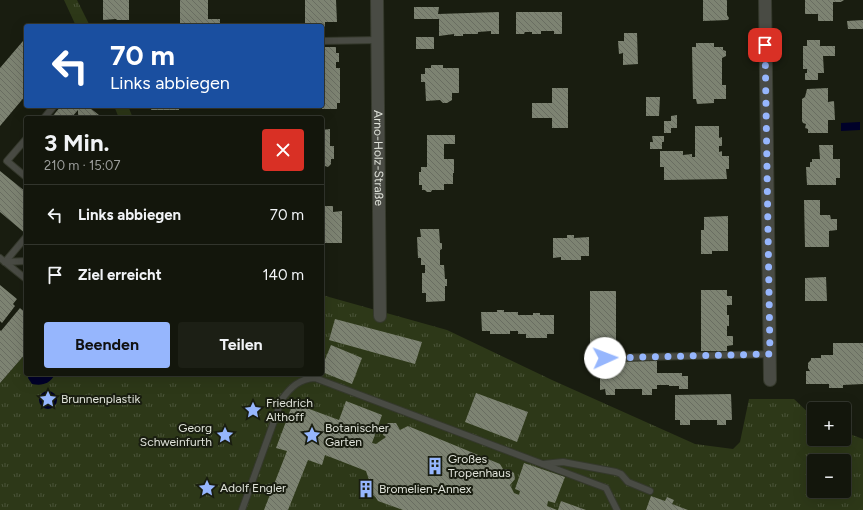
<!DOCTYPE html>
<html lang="de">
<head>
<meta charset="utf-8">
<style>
	:root { --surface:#13160c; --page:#1c1f15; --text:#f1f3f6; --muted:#9d9f9d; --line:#32352d; --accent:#96b6fd }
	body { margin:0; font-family:Figtree,sans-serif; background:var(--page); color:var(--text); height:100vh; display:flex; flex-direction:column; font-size:15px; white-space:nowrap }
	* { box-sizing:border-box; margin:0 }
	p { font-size:13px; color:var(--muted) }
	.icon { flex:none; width:22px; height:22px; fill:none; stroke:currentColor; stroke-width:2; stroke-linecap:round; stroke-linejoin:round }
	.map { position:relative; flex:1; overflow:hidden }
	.side { position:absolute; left:24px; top:116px; width:300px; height:260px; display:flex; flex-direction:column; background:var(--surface); border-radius:4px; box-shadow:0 4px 16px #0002,0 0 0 1px var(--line) }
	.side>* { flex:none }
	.hud { position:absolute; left:24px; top:24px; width:300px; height:84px; border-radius:4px; box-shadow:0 4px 16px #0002,0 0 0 1px var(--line); background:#1a4fa0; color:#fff; overflow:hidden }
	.tools { position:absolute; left:807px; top:402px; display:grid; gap:8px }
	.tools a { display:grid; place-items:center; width:44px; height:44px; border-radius:4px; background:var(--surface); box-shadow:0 4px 16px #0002,0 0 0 1px var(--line); font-size:20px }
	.pin { position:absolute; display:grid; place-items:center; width:34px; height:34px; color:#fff; margin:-17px; border-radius:8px; box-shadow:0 2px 6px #0006 }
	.me { position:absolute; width:44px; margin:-22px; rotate:88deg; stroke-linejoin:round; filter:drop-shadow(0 0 3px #0008) }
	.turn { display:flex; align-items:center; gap:14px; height:84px; padding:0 20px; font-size:18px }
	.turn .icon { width:52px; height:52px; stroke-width:2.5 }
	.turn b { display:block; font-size:28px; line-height:34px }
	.round { display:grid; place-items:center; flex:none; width:42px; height:42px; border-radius:4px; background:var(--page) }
	.head { display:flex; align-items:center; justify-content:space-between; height:68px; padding:0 20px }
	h1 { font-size:24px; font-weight:700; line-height:30px }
	.cta { display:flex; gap:8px; margin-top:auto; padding:8px 20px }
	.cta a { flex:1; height:46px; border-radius:4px; background:var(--accent); color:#111; font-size:16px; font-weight:700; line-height:46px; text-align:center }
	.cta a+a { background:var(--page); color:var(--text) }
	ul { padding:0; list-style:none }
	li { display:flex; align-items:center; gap:12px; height:60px; padding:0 20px; border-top:1px solid var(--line) }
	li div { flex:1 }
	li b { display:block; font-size:15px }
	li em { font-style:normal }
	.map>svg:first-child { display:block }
	.park { fill:url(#park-tufts); fill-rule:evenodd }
	.water { fill:#000129 }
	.building { fill:url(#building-back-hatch) }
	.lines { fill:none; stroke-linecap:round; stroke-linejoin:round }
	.lane-casing { stroke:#35392c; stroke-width:8 }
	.street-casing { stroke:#35392c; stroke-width:14 }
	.lane { stroke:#494b44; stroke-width:6 }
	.street { stroke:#494b44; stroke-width:12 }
	.route { stroke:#96b6fd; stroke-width:7; stroke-dasharray:0 12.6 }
	.labels { text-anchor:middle; stroke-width:4; stroke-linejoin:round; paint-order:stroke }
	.street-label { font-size:12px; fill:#dfe2d9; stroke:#191d10 }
	.poi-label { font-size:12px; fill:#dfe2d9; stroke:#191d10; text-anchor:start }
</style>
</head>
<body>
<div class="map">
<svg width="863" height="510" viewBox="0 0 863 510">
	<defs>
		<pattern id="park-tufts" width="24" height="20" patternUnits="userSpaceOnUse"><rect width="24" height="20" fill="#2d3818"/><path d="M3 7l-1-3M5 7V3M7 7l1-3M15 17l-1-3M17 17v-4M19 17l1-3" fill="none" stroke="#4b5439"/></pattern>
		<pattern id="building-back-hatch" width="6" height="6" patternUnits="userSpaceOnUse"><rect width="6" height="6" fill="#7d8372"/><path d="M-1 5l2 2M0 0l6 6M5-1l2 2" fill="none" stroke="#696d61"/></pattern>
	</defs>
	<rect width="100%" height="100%" fill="#191d10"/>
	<g class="park">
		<polygon points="64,0 77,0 90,26 76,26"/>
		<polygon points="114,106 128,106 133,118 119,118"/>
		<path d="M322 295 447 330 552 380 695 444 733 449 740 442 749 399H794L814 418V439H844V432L863 439V510H0V383L26 353V374H322ZM814 461H844V491H814Z"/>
	</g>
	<g class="water">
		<polygon points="860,122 860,130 841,131 841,123"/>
		<path d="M29 374H55C50 384 42 386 32 384L28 378Z"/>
		<circle cx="48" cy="400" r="9"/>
	</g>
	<g class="building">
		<polygon points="103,0 129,0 129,20 117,20 116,19 103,20"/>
		<polygon points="180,0 208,0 208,19 220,19 220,26 180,26"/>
		<polygon points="305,0 336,0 337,22 325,22 325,27 305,26"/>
		<polygon points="703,0 727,0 727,15 729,18 728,20 703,21"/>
		<polygon points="805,0 844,0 841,2 833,2 833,21 818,21 818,14 805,14"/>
		<polygon points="414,7 439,7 438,14 499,12 499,34 491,34 491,31 478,32 478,34 463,34 463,36 454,36 454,34 439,36 439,19 414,19"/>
		<polygon points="516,12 562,12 562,34 554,34 554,31 541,31 541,34 532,34 532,32 525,32 524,34 516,34"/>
		<polygon points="863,20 863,29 848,29 847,21"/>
		<polygon points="624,33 637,33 638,64 623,65 623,53 619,54 618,41 624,41"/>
		<rect x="416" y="37" width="18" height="12"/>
		<polygon points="26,39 26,95 0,126 0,68 23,41 24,42"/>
		<polygon points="807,40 820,40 820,46 835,46 835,56 823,56 824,73 818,73 818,80 805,80 805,73 807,73 807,69 803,69 803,46 807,46"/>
		<polygon points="696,43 714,43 714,47 723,47 723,50 726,51 726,56 722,58 722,85 726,85 726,99 714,99 714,103 697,104 696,99 693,99 692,47 696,47"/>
		<polygon points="322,47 336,47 336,53 339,53 339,62 336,62 336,68 340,68 340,103 337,103 337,109 322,109"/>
		<polygon points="431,65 443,65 443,68 459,68 459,93 452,93 452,100 447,103 443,103 440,100 426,101 425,82 421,82 421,74 425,74 425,68 431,68"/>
		<polygon points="552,88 568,88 568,128 552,128 552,118 532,118 532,103 552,103"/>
		<polygon points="828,88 828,102 834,101 835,120 828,120 828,133 808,133 808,129 805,128 806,124 803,123 802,121 802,99 805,97 807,89"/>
		<polygon points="646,97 660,97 659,116 646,116"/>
		<polygon points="61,106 82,106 84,108 90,108 99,115 96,118 82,118 78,115 78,110 71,118 51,118"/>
		<rect x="151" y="106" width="28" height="4"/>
		<polygon points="677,115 677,128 671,128 671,133 664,133 664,121 671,121 671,116"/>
		<polygon points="695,126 719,126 719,138 722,137 722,146 719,146 719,152 722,151 722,156 729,156 729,169 726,169 727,179 664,180 664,167 660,167 660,151 683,151 683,155 692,154 692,157 695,157"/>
		<polygon points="330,129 330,146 334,146 334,159 331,159 331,164 328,167 325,166 324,163 322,163 322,130"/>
		<polygon points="427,135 455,135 455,144 444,144 444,159 454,159 454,173 453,173 453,184 444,184 444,190 432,190 431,192 427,192 425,190 422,190 422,185 419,185 419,172 421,172 421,167 427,167"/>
		<polygon points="652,136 664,136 664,142 662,142 662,149 650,149 650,142 653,142"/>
		<polygon points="819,145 833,145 833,159 840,159 840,178 836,178 836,185 807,185 806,167 810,167 810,162 812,162 812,159 820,159"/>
		<polygon points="0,171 26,192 26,234 0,212"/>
		<polygon points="804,200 820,200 820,215 830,215 831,219 837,219 837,230 829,231 829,247 805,247"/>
		<polygon points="322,206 333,206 333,212 342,211 342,243 322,243"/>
		<polygon points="728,216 728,251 712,251 712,254 701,254 701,230 704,230 704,217"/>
		<polygon points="420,229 439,229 440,243 442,243 442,249 440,250 440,265 444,265 445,279 447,279 447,286 445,286 445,301 426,302 426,293 422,293 422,273 425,273 425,265 421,265 421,258 418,258 417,237 421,237"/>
		<polygon points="567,235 574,235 574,238 589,237 589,256 581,256 581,260 561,260 561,257 553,258 553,238 567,238"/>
		<polygon points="826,277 827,301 805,301 805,278"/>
		<polygon points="0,285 17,299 13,304 15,306 2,323 0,321"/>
		<polygon points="701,290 727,290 727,296 732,296 732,305 727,305 727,315 729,315 729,326 727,326 727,336 733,336 733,345 727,346 727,351 701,351"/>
		<rect x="590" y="291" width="26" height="58"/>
		<polygon points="20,308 26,313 26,353 0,383 0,330 1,331"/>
		<polygon points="497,310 504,310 504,312 518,312 518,315 533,315 533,313 540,313 540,315 554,315 554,334 547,334 547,338 526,338 526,334 518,334 518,331 510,331 510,334 490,334 490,331 482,331 481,312 497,312"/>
		<polygon points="335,319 422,342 415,364 329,340"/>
		<polygon points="833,343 863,343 863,384 843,385 843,388 829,388 829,384 806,384 806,371 810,371 808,368 808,363 811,360 811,358 821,358 821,355 833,355"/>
		<polygon points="331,345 362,358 352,384 322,372 322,367"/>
		<polygon points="657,361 657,373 682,373 682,376 688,376 688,389 679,389 679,386 669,386 669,385 657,385 657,389 652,389 652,395 642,395 642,389 615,389 615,395 606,395 605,389 600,390 600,362"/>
		<polygon points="476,393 528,412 517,442 465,422"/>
		<polygon points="731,394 732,420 726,420 726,425 717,425 717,420 690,420 690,425 680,425 680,420 675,420 675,395"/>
		<polygon points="346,401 382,415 372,443 376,444 386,437 383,435 382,429 388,423 396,423 400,430 408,426 500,464 503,469 508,469 514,473 515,479 510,485 514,493 519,495 520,491 515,489 524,463 565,477 555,503 548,501 547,506 557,510 403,510 378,501 374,495 372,497 365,497 359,491 360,483 366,479 369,480 366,471 325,455 322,465 308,460 288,510 264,510 287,451 276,448 293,403 339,420"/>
		<polygon points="651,496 665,501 667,497 674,500 672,504 688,510 646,510"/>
		<polygon points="561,501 586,510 558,510"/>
	</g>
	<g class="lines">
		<g class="lane-casing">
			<g id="lane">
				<polyline points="322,41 378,40"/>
				<polyline points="44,118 54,106"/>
				<polyline points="26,139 7,161 26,177"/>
				<polyline points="0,258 26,279"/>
				<polyline points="5,262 26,237"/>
				<polyline points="5,262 26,261"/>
				<polyline points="605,358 770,354"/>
				<polyline points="543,464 563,462 616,472 621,474 628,482 650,491"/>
				<path d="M242 510 282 399C291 387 299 379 315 378L606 488 617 510"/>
			</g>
		</g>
		<g class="street-casing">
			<g id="street">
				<path id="s1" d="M377 0 380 316"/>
				<polyline points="765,0 770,380"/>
			</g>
		</g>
		<use href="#lane" class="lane"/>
		<use href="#street" class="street"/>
	</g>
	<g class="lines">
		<polyline class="route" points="605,358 770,354 765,45"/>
	</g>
	<defs>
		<g id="sight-bare" transform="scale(1.38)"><path d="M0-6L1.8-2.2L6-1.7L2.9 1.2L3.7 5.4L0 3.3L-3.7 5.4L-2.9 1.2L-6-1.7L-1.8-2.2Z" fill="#96b6fd" stroke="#191d10" stroke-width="2.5" paint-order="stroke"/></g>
		<g id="building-bare" transform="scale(1.38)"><path d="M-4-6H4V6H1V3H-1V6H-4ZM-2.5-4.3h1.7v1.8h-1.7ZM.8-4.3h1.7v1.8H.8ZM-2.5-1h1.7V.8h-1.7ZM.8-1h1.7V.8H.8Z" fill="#96b6fd" stroke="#191d10" stroke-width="2.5" paint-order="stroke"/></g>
	</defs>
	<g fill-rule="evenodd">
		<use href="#sight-bare" x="48" y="399"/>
		<use href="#sight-bare" x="253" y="410"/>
		<use href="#sight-bare" x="225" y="435"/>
		<use href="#sight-bare" x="312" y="435"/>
		<use href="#building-bare" x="435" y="466"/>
		<use href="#sight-bare" x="207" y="488"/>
		<use href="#building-bare" x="366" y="489"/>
	</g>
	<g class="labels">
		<g class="street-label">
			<text dy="4" stroke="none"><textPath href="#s1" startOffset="158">Arno-Holz-Straße</textPath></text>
		</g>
		<g class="poi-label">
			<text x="61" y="403">Brunnenplastik</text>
			<text x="266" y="407">Friedrich<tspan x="266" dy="14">Althoff</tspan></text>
			<text x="212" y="432" text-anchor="end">Georg<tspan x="212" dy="14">Schweinfurth</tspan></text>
			<text x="325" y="432">Botanischer<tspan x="325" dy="14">Garten</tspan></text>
			<text x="448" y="463">Großes<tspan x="448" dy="14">Tropenhaus</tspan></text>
			<text x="220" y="492">Adolf Engler</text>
			<text x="379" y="493">Bromelien-Annex</text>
		</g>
	</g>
</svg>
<div class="tools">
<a>+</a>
<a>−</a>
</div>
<div class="pin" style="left:765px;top:45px;background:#d93025"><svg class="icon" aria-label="arrive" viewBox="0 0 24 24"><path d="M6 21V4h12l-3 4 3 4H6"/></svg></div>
<svg class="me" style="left:605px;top:358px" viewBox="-20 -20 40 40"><circle r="19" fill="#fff"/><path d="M0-13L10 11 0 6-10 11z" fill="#96b6fd"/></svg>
<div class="hud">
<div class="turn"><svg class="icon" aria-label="left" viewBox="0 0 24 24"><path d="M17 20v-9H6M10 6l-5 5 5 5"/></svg><div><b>70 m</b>Links abbiegen</div></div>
</div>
<section class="side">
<div class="head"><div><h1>3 Min.</h1><p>210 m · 15:07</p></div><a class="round" style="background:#d93025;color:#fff"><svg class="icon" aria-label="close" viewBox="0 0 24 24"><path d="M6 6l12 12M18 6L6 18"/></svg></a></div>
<ul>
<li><svg class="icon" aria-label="left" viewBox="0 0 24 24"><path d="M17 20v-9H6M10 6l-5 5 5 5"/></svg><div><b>Links abbiegen</b></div><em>70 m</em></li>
<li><svg class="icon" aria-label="arrive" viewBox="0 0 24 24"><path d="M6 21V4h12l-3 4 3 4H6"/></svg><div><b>Ziel erreicht</b></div><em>140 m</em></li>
</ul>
<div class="cta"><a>Beenden</a><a>Teilen</a></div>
</section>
</div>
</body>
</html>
